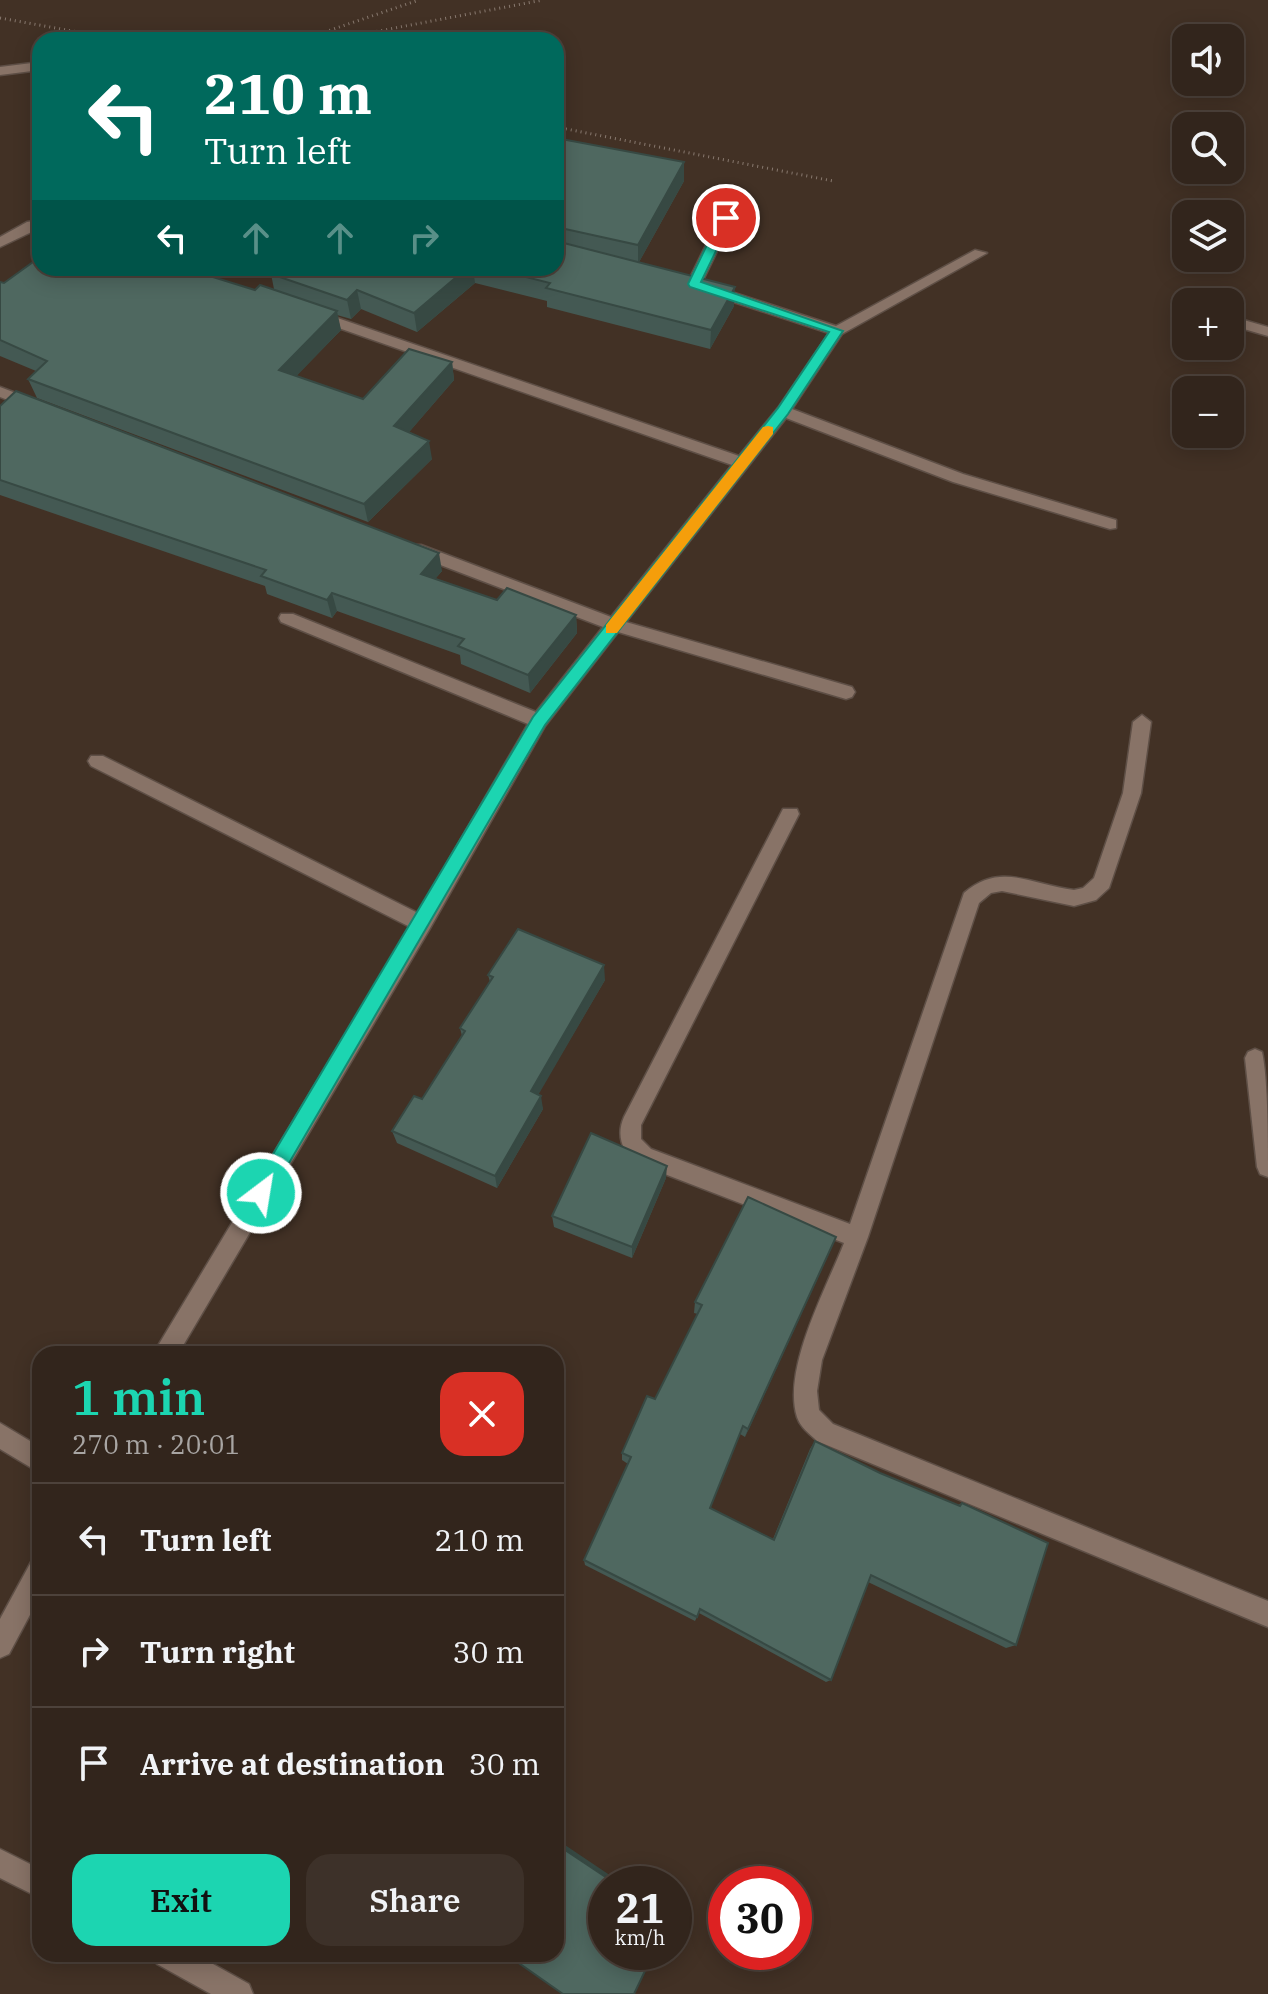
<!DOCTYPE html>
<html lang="en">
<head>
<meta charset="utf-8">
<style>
	:root { --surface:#32251c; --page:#3d3129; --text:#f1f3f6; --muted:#a8a5a3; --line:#4d423b; --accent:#1cd5b1 }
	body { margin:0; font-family:"IBM Plex Serif",serif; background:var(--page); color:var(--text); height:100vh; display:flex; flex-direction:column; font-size:30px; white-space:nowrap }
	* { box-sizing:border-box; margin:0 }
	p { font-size:26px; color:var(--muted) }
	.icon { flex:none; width:44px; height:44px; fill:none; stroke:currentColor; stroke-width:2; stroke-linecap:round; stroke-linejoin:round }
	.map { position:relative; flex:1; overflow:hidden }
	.sheet { position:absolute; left:32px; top:1346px; width:532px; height:616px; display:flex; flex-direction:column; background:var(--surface); border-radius:24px; box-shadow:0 4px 20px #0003,0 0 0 2px var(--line) }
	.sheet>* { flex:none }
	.guide { position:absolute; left:32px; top:32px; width:532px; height:244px; border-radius:24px; box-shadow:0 4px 20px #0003,0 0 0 2px var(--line); background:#00695c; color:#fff; overflow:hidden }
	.fabs { position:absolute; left:1172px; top:24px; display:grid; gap:16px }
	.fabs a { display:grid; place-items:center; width:72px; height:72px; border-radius:16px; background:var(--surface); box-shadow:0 4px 20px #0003,0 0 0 2px var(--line); font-size:40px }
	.speed { position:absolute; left:588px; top:1866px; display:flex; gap:16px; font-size:40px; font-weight:700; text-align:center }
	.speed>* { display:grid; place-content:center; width:104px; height:104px; border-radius:50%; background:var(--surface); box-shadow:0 4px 20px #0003,0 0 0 2px var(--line); line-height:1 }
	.speed small { font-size:20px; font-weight:400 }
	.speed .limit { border:12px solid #d22; background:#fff; color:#111 }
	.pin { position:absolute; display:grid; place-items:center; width:68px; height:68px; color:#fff; margin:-34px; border:4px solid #fff; border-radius:50%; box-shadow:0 2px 8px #0007 }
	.me { position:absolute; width:88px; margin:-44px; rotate:31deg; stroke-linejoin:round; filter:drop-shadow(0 0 6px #0008) }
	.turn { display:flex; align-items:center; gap:28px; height:168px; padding:0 40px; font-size:36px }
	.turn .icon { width:104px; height:104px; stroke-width:2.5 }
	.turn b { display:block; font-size:56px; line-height:68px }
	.lanes { display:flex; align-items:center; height:76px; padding:0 40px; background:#0003; justify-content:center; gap:40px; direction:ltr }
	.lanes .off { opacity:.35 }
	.round { display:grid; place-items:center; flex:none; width:84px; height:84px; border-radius:24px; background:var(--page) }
	.headline { display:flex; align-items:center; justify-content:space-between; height:136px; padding:0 40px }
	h1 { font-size:48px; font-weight:600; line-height:60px; color:var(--accent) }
	.action { display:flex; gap:16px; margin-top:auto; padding:16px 40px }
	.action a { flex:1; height:92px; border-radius:24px; background:var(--accent); color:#111; font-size:32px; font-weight:600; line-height:92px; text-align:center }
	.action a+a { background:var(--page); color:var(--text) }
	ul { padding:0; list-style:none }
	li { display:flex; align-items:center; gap:24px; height:112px; padding:0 40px; border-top:2px solid var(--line) }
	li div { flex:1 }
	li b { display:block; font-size:30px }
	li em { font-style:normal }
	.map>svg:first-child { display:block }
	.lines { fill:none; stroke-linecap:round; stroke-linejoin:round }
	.minor-casing { stroke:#5e4f46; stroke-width:3 }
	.path { stroke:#88796f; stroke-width:3; stroke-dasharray:1 4; stroke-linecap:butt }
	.minor { fill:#887367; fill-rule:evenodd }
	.wall { fill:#445953 }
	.shaded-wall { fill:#374943 }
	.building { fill:#4f6860; stroke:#374943; stroke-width:2 }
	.route { fill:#1cd5b1; stroke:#128a73; stroke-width:2 }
	.slow { fill:#f59e0b }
</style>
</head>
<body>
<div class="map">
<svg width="1268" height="1994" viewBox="0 0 1268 1994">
	<rect width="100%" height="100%" fill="#423125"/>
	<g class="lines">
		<g class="minor-casing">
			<g id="minor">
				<polygon points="40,62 40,70 0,75 0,67"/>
				<polygon points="40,145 40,155 33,155 33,149"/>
				<polygon points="737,192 744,196 701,284 689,287 687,284 730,196"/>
				<polygon points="40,220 40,228 0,247 0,237 27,222"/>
				<polygon points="975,250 987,253 842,334 792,409 963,474 1116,520 1116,528 1110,529 953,482 786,418 626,622 852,687 855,692 852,697 846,699 618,632 545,726 429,930 178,1354 153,1354 410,927 91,766 88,761 91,756 103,756 418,913 528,724 281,622 279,618 281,614 293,614 536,712 603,627 409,553 409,545 421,545 611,617 732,465 310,318 310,312 320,312 739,456 778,408 829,333 706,293 706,287 716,287 836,326"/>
				<polygon points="1230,316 1268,327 1268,336 1230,325"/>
				<polygon points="0,387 39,402 41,405 34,410 0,397"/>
				<path d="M1142 715 1151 722 1141 793 1109 888 1096 900 1074 906 1002 891 991 893 979 903 868 1237 822 1360 817 1391 819 1410 833 1424 1268 1601V1627L817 1441C810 1434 800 1427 797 1417 782 1369 826 1289 844 1243L636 1163C622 1151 616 1135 624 1117L783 809H797L799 814 641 1125V1139L651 1149 850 1224 964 893C1001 861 1031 885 1074 890L1083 888 1094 878 1123 793 1133 722Z"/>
				<path d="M1255 1049 1262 1052C1268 1078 1268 1146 1268 1177L1260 1174 1257 1167 1245 1058 1248 1052Z"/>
				<polygon points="0,1423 40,1447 40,1473 0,1449"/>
				<polygon points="40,1558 40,1596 9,1654 0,1658 0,1619 31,1562"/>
				<polygon points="0,1849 40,1869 40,1898 0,1878"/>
				<polygon points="153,1954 195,1954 249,1984 253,1994 211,1994 157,1964"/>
			</g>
		</g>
		<g class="path">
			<polyline points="0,18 122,40"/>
			<polyline points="301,40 419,0"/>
			<polyline points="312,40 363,34 543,0"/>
			<polyline points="556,127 833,181"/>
		</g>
		<use href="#minor" class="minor"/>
	</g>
	<g class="wall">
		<polygon points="556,138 684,162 684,181 639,262 734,306 710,349 547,307 547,301 475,283 417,332 361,309 351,319 337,315 341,330 296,376 363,399 452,362 454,380 409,432 432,459 368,522 37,398 28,379 36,371 0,356 0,282 4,283 255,290 274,289 271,274 276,268 556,268"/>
		<polygon points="0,406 442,571 435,579 497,600 576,615 577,633 530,693 461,664 460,655 337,611 332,618 267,594 265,586 0,495"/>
		<polygon points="488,975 605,980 538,1094 543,1109 497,1188 397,1143 392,1131 422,1099 462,1036 460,1028 490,982"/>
		<polygon points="666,1178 632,1258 554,1227 552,1216"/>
		<polygon points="831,1249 745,1437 740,1434 710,1508 773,1539 810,1449 815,1441 880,1473 958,1505 962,1503 1016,1645 1006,1648 868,1582 831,1680 826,1682 699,1613 695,1621 585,1565 584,1560 628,1464 622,1460 622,1453 655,1399 698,1314 694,1313 695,1302"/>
	</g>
	<g class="shaded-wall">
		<polygon points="684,162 684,181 638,264 638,245"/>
		<polygon points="467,268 473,268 475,283 417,332 414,313"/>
		<polygon points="735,287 734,306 710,349 711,330"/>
		<polygon points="357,290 361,309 351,319 347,300"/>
		<polygon points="337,311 341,330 284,389 279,370"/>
		<polygon points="452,362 454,380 398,445 394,426"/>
		<polygon points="429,441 432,459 368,522 364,504"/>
		<polygon points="439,553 442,571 424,592 421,574"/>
		<polygon points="332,593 337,611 332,618 327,600"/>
		<polygon points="576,615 577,633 530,693 528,675"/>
		<polygon points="604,965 605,980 533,1104 531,1091"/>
		<polygon points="541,1096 543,1109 497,1188 495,1176"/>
		<polygon points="667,1166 666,1178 632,1258 632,1247"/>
		<polygon points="836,1237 831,1249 745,1437 748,1429"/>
		<polygon points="556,1839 623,1884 616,1884 556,1844"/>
	</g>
	<g class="building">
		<polygon points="556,138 684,162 638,245 556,227"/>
		<polygon points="556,241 735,287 711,330 546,288 550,283 490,268 556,268"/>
		<polygon points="40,257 40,268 184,268 255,290 260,285 337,311 279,370 363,399 409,349 452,362 394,426 429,441 364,504 28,379 47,361 0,340 0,282 4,283"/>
		<polygon points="276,268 467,268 414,313 357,290 347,300 271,274"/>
		<polygon points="16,391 439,553 421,574 497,600 507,588 576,615 528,675 458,646 464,639 332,593 327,600 261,576 266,570 0,480 0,406"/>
		<polygon points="518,929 604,965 531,1091 541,1096 495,1176 392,1131 414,1096 422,1099 465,1031 460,1028 493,977 488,975"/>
		<polygon points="591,1133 667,1166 632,1247 552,1216"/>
		<polygon points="748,1197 836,1237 748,1429 743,1426 710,1508 774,1540 815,1441 880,1473 960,1506 962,1503 1048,1543 1016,1645 871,1575 831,1680 700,1609 697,1617 584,1560 631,1457 622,1453 647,1396 655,1399 702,1305 695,1302"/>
		<polygon points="556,1844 616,1884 606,1884 606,1952 654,1952 634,1994 563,1994 506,1954 556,1954"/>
	</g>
	<polygon class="route" points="726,215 732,218 701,282 843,331 788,414 545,725 268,1199 261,1202 254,1199 252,1193 254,1186 533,717 778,408 829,332 690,287 688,284 720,218"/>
	<polygon class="slow" points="768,426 773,427 773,434 617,633 606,633 606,625 763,427"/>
</svg>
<div class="fabs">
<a><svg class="icon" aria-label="sound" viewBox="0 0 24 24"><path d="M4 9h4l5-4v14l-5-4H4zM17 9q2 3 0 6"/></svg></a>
<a><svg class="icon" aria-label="search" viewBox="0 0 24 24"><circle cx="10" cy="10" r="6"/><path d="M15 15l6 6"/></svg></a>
<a><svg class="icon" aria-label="layers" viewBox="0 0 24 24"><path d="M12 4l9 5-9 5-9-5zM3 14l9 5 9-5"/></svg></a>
<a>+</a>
<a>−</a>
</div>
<div class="speed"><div>21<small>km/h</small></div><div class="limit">30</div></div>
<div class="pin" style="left:726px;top:218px;background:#d93025"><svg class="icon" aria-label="arrive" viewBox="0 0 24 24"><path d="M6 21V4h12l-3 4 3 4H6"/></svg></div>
<svg class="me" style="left:261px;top:1193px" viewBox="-20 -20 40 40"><circle r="17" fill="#1cd5b1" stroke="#fff" stroke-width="3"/><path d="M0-11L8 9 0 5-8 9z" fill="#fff"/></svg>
<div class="guide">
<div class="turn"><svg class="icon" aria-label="left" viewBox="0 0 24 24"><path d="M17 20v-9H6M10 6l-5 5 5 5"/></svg><div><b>210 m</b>Turn left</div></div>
<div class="lanes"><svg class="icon" aria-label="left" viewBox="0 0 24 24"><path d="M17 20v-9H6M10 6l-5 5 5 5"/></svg><svg class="icon off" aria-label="ahead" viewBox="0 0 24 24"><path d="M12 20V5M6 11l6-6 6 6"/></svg><svg class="icon off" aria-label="ahead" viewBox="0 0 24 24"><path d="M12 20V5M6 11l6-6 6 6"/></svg><svg class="icon off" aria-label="right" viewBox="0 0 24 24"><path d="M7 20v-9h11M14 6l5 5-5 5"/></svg></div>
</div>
<section class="sheet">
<div class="headline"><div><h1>1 min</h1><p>270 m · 20:01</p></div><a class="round" style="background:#d93025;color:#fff"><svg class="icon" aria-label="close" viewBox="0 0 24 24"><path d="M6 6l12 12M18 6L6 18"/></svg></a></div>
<ul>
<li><svg class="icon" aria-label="left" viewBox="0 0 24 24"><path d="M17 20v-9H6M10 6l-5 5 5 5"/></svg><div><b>Turn left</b></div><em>210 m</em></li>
<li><svg class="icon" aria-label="right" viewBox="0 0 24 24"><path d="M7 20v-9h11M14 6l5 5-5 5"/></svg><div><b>Turn right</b></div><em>30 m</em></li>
<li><svg class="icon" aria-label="arrive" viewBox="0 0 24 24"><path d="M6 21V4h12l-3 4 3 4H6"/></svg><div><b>Arrive at destination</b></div><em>30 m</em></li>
</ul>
<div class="action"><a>Exit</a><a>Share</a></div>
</section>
</div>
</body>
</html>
